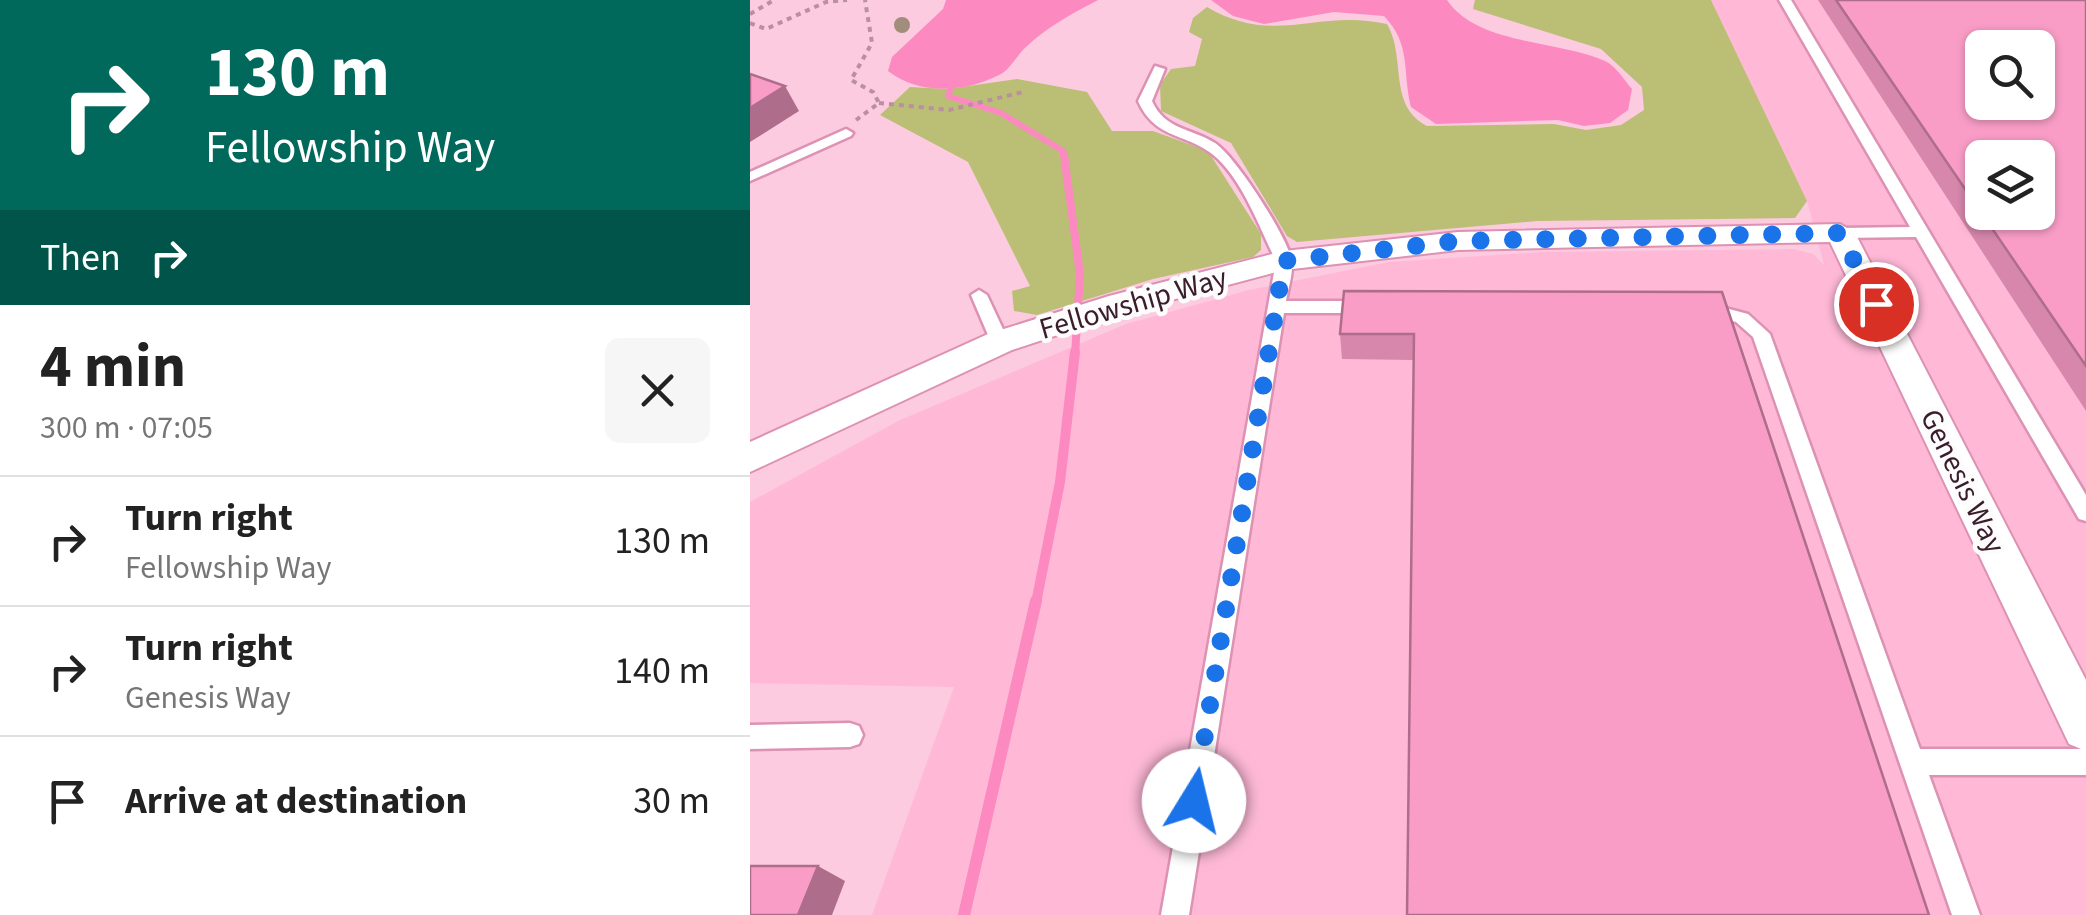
<!DOCTYPE html>
<html lang="en">
<head>
<meta charset="utf-8">
<style>
	:root { --surface:#fff; --page:#f6f6f6; --text:#222; --muted:#767676; --line:#e0e0e0 }
	body { margin:0; font-family:"Source Sans 3",sans-serif; background:var(--page); color:var(--text); height:100vh; display:flex; flex-direction:column; font-size:38px; white-space:nowrap }
	* { box-sizing:border-box; margin:0 }
	p { font-size:32px; color:var(--muted) }
	.icon { flex:none; width:55px; height:55px; fill:none; stroke:currentColor; stroke-width:2; stroke-linecap:round; stroke-linejoin:round }
	.map { position:relative; flex:1; overflow:hidden }
	.panel { display:flex; flex-direction:column; background:var(--surface); width:750px }
	.panel>* { flex:none }
	.top-card { background:#00695c; color:#fff; overflow:hidden }
	.tools { position:absolute; left:1215px; top:30px; display:grid; gap:20px }
	.tools a { display:grid; place-items:center; width:90px; height:90px; border-radius:15px; background:var(--surface); box-shadow:0 2px 8px #0004; font-size:50px }
	.pin { position:absolute; display:grid; place-items:center; width:85px; height:85px; color:#fff; margin:-42px; border:5px solid #fff; border-radius:50%; box-shadow:0 2px 10px #0007 }
	.me { position:absolute; width:110px; margin:-55px; rotate:9deg; stroke-linejoin:round; filter:drop-shadow(0 0 8px #0008) }
	.turn { display:flex; align-items:center; gap:35px; height:210px; padding:0 40px; font-size:45px }
	.turn .icon { width:130px; height:130px; stroke-width:2.5 }
	.turn b { display:block; font-size:70px; line-height:85px }
	.then { display:flex; align-items:center; height:95px; padding:0 40px; background:#0003; gap:20px; font-size:38px }
	.round { display:grid; place-items:center; flex:none; width:105px; height:105px; border-radius:15px; background:var(--page) }
	.headline { display:flex; align-items:center; justify-content:space-between; height:170px; padding:0 40px }
	h1 { font-size:60px; font-weight:700; line-height:75px }
	ul { padding:0; list-style:none }
	li { display:flex; align-items:center; gap:30px; height:130px; padding:0 40px; border-top:2px solid var(--line) }
	li div { flex:1 }
	li b { display:block; font-size:38px }
	li em { font-style:normal }
	main { display:flex; flex:1; min-height:0 }
	.map>svg:first-child { display:block }
	.built { fill:#ffb9d7; fill-rule:evenodd }
	.green { fill:#babf75 }
	.water { fill:#fc89c0 }
	.lines { fill:none; stroke-linecap:round; stroke-linejoin:round }
	.stream-far3 { stroke:#fc89c0; stroke-width:6 }
	.stream-far2 { stroke:#fc89c0; stroke-width:8 }
	.stream-far1 { stroke:#fc89c0; stroke-width:10 }
	.stream { stroke:#fc89c0; stroke-width:12 }
	.service-casing { stroke:#dd91b3; stroke-width:5 }
	.minor-casing { stroke:#dd91b3; stroke-width:4 }
	.path { stroke:#ba8fa2; stroke-width:4; stroke-dasharray:5 5; stroke-linecap:butt }
	.service { fill:#fff; fill-rule:evenodd }
	.minor { fill:#fff; fill-rule:evenodd }
	.tree { fill:#a18d7a }
	.wall { fill:#d687ab }
	.shaded-wall { fill:#ae6e8b }
	.building { fill:#f99dc7; stroke:#ae6e8b; stroke-width:2.5; fill-rule:evenodd }
	.route { stroke:#1a73e8; stroke-width:18; stroke-dasharray:0 32.4 }
	.labels { text-anchor:middle; stroke-width:9; stroke-linejoin:round; paint-order:stroke }
	.street-label { font-size:30px; fill:#3a1c2a; stroke:#fcfcfc }
</style>
</head>
<body>
<main>
<section class="panel">
<div class="top-card">
<div class="turn"><svg class="icon" aria-label="right" viewBox="0 0 24 24"><path d="M7 20v-9h11M14 6l5 5-5 5"/></svg><div><b>130 m</b>Fellowship Way</div></div>
<div class="then">Then<svg class="icon" aria-label="right" viewBox="0 0 24 24"><path d="M7 20v-9h11M14 6l5 5-5 5"/></svg></div>
</div>
<div class="headline"><div><h1>4 min</h1><p>300 m · 07:05</p></div><a class="round"><svg class="icon" aria-label="close" viewBox="0 0 24 24"><path d="M6 6l12 12M18 6L6 18"/></svg></a></div>
<ul>
<li><svg class="icon" aria-label="right" viewBox="0 0 24 24"><path d="M7 20v-9h11M14 6l5 5-5 5"/></svg><div><b>Turn right</b><p>Fellowship Way</p></div><em>130 m</em></li>
<li><svg class="icon" aria-label="right" viewBox="0 0 24 24"><path d="M7 20v-9h11M14 6l5 5-5 5"/></svg><div><b>Turn right</b><p>Genesis Way</p></div><em>140 m</em></li>
<li><svg class="icon" aria-label="arrive" viewBox="0 0 24 24"><path d="M6 21V4h12l-3 4 3 4H6"/></svg><div><b>Arrive at destination</b></div><em>30 m</em></li>
</ul>
</section>
<div class="map">
<svg width="1336" height="915" viewBox="0 0 1336 915">
	<rect width="100%" height="100%" fill="#fccbe0"/>
	<path class="built" d="M961 0H1336V915H122L204 687 0 683V502L148 421 376 324 499 290 639 262 792 252 1044 249 1063 254 1074 265 1057 201ZM1232 48H1288V102H1232ZM1232 158H1288V212H1232Z"/>
	<g class="green">
		<path d="M725 0H961L1057 201 1045 218 788 221 547 242 537 236 481 143 411 111 410 85 421 69 445 66 452 39 439 32 443 18 457 7C525 47 566 8 637 24 657 59 637 105 677 126L804 124 836 130 871 125 894 110 892 87 851 49 723 9Z"/>
		<polygon points="267,79 337,92 362,131 403,131 458,151 511,234 511,250 503,257 403,279 287,315 264,311 262,291 280,286 218,162 130,115 160,87 198,89"/>
	</g>
	<g class="water">
		<path d="M196 0H348C323 13 297 27 276 47 267 55 260 70 249 75 214 93 169 95 138 71L142 57 193 9Z"/>
		<path d="M461 0H697C727 45 808 40 855 61 866 66 874 80 882 89L878 110 860 123 834 126 808 120 686 124 661 107C652 72 662 45 634 16L584 12 514 24 483 16Z"/>
	</g>
	<g class="lines">
		<polyline class="stream-far3" points="204,79 198,96 251,113 313,151 314,158"/>
		<polyline class="stream-far2" points="314,155 330,274 325,355"/>
		<polyline class="stream-far1" points="286,603 310,482 325,352"/>
		<polyline class="stream" points="214,915 286,601"/>
		<g class="service-casing">
			<g id="service">
				<polygon points="1029,0 1041,0 1336,495 1336,521 1329,519 1166,237 1090,238 1082,233 1090,228 1160,227"/>
				<path d="M405 66 415 69 402 101C415 130 441 128 465 143 486 157 539 239 542 262 543 274 538 290 536 301H617L626 307 617 313H534L439 915H411L526 261C509 227 495 186 468 159 440 132 406 142 388 101Z"/>
				<polygon points="96,129 103,133 101,136 0,181 0,172"/>
				<polygon points="229,290 237,295 259,342 256,346 244,346 241,342 221,295"/>
				<polygon points="956,303 998,314 1020,334 1170,749 1336,749 1336,775 1179,775 1230,915 1202,915 1003,337 986,322 950,313 947,309 950,305"/>
				<polygon points="100,723 109,726 113,735 109,744 100,747 0,749 0,725"/>
			</g>
		</g>
		<g class="minor-casing">
			<polygon id="minor" points="1090,224 1105,233 1336,680 1336,751 1319,744 1080,242 708,250 534,270 380,311 262,350 0,472 0,442 238,334 359,296 534,251 708,232"/>
		</g>
		<g class="path">
			<polyline points="0,14 24,0"/>
			<polyline points="0,23 16,29 76,2 97,0"/>
			<polyline points="129,103 199,110 273,92"/>
			<polyline points="106,120 129,103 123,92 101,80 122,43 115,0"/>
		</g>
		<use href="#service" class="service"/>
		<use href="#minor" class="minor"/>
	</g>
	<circle class="tree" cx="152" cy="25" r="8"/>
	<g class="wall">
		<polygon points="1068,0 1336,0 1336,411"/>
		<polygon points="972,292 664,360 592,359 590,334"/>
	</g>
	<g class="shaded-wall">
		<polygon points="35,86 49,111 0,142 0,108"/>
		<polygon points="68,866 95,881 82,915 48,915"/>
	</g>
	<g class="building">
		<path d="M1086 0H1336V366ZM1232 48H1288V102H1232ZM1232 158H1288V212H1232Z"/>
		<polygon points="0,74 35,86 0,108"/>
		<polygon points="594,291 972,292 1179,915 657,915 664,334 590,334"/>
		<polygon points="0,866 68,866 48,915 0,915"/>
	</g>
	<g class="lines">
		<polyline class="route" points="444,801 534,261 708,241 1090,233 1126,304"/>
	</g>
	<g class="labels">
		<g class="street-label">
			<text transform="translate(383 303) rotate(-16)" y="10">Fellowship Way</text>
			<text transform="translate(1213 481) rotate(64)" y="10">Genesis Way</text>
		</g>
	</g>
</svg>
<div class="tools">
<a><svg class="icon" aria-label="search" viewBox="0 0 24 24"><circle cx="10" cy="10" r="6"/><path d="M15 15l6 6"/></svg></a>
<a><svg class="icon" aria-label="layers" viewBox="0 0 24 24"><path d="M12 4l9 5-9 5-9-5zM3 14l9 5 9-5"/></svg></a>
</div>
<div class="pin" style="left:1126px;top:304px;background:#d93025"><svg class="icon" aria-label="arrive" viewBox="0 0 24 24"><path d="M6 21V4h12l-3 4 3 4H6"/></svg></div>
<svg class="me" style="left:444px;top:801px" viewBox="-20 -20 40 40"><circle r="19" fill="#fff"/><path d="M0-13L10 11 0 6-10 11z" fill="#1a73e8"/></svg>
</div>
</main>
</body>
</html>
